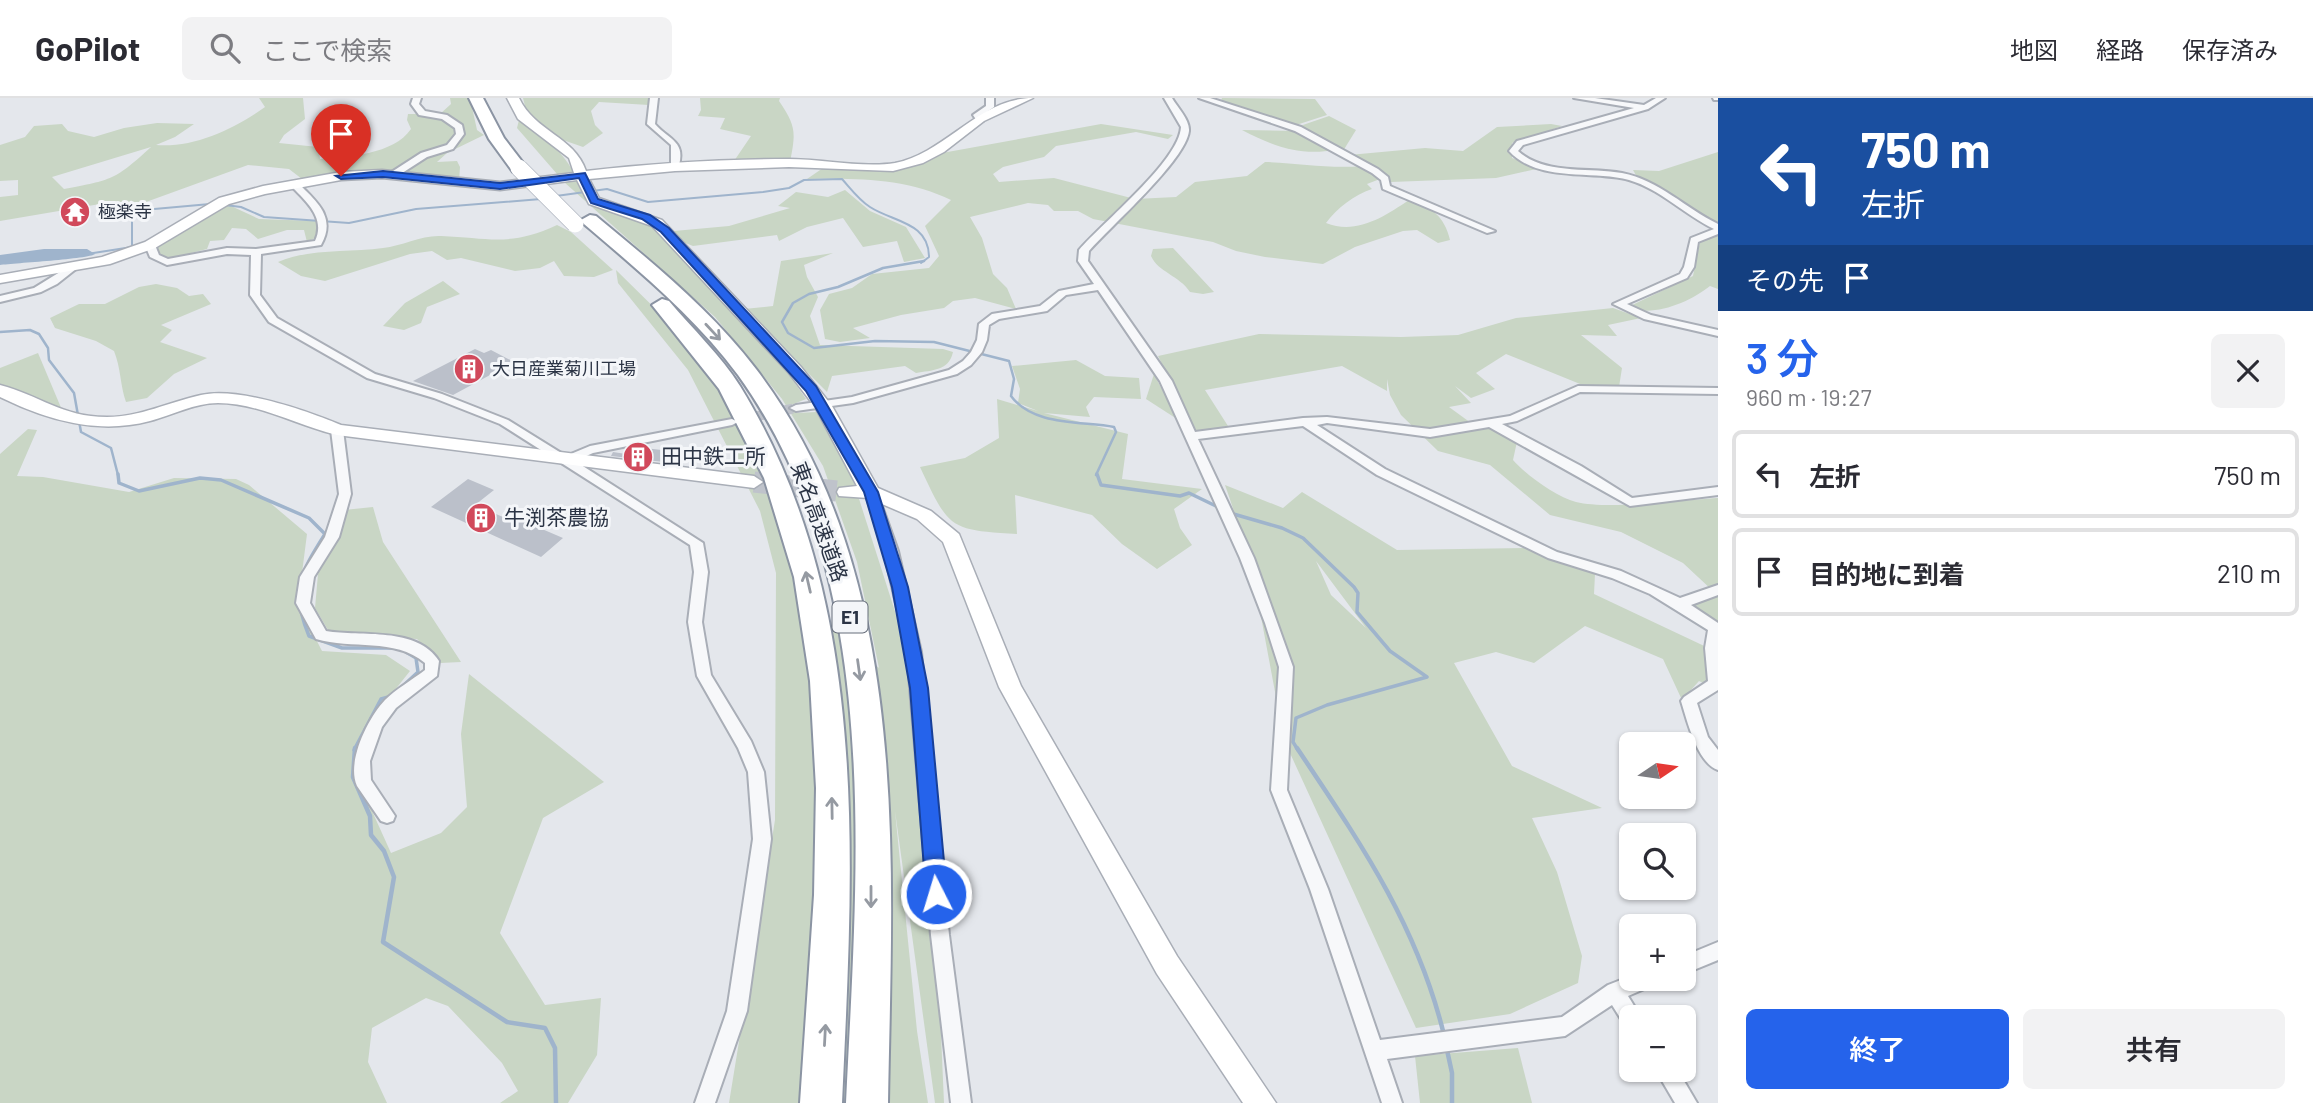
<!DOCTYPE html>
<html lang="ja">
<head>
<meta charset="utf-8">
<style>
	:root { --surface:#fff; --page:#f2f2f3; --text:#2b2b33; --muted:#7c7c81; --line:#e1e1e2; --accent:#2563eb }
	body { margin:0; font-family:Barlow,"Noto Sans JP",sans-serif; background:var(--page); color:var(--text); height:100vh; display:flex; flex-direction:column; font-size:26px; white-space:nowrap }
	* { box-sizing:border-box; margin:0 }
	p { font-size:23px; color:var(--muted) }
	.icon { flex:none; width:38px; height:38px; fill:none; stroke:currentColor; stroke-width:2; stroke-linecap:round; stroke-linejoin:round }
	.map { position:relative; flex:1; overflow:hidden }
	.sheet { display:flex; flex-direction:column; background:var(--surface); width:595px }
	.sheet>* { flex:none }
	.guide { background:#1a4fa0; color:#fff; overflow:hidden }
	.needle { width:46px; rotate:77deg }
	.controls { position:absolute; left:1619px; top:634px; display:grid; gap:14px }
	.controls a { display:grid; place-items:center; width:77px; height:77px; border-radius:10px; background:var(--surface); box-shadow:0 2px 5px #0004; font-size:35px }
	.pin { position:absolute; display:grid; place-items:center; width:60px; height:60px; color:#fff; margin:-72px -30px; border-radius:50% 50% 50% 0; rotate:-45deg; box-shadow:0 0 7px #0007 }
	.pin .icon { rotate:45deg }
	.me { position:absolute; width:77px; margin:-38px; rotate:355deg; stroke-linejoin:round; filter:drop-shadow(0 0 5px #0008) }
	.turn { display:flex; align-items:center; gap:24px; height:147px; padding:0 28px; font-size:32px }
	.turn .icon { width:91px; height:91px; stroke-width:2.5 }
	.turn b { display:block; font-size:49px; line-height:60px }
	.then { display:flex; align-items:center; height:66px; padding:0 28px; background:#0003; gap:14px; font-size:26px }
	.round { display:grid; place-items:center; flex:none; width:74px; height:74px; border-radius:10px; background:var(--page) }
	.summary { display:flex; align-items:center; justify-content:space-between; height:119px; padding:0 28px }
	h1 { font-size:42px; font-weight:600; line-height:52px; color:var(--accent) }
	.action { display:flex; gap:14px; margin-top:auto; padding:14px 28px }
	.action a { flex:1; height:80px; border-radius:10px; background:var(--accent); color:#fff; font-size:28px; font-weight:600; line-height:80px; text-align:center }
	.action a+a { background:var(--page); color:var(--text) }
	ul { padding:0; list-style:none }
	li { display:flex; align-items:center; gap:21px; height:88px; margin:0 14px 10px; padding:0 14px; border:4px solid var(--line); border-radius:10px }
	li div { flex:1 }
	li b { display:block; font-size:26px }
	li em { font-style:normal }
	header { display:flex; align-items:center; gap:42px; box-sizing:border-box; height:98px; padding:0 35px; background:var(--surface); border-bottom:2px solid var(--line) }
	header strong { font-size:33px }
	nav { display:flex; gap:38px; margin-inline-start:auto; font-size:24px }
	.search { width:490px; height:63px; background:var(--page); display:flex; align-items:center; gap:18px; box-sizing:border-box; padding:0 24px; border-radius:10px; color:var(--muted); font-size:26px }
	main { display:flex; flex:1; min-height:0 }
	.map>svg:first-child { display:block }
	.green { fill:#c9d6c5; fill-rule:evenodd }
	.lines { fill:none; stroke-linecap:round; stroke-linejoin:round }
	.stream-far3 { stroke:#9fb4cc; stroke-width:2 }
	.stream-far2 { stroke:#9fb4cc; stroke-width:2.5 }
	.stream-far1 { stroke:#9fb4cc; stroke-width:3.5 }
	.stream { stroke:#9fb4cc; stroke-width:4.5 }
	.river { fill:#9fb4cc; fill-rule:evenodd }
	.building { fill:#bbc0ca }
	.street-tunnel { stroke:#bfc3cb; stroke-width:10; stroke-dasharray:10 5; stroke-linecap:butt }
	.secondary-tunnel { stroke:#bfc3cb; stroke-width:21; stroke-dasharray:21 10; stroke-linecap:butt }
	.street-casing { stroke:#a9aeb7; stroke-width:4 }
	.secondary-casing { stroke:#a9aeb7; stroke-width:3 }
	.highway-casing { stroke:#8b94a3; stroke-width:4 }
	.street { fill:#f7f8fa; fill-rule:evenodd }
	.secondary { fill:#fff; fill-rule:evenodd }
	.highway { fill:#fff; fill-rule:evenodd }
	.highway-bridge-casing { stroke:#8b94a3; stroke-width:18; stroke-linecap:butt }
	.highway-bridge { stroke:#fff; stroke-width:17 }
	.oneway { stroke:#959aa2 }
	.route { fill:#2563eb; stroke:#184099; stroke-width:2 }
	.labels { text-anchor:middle; stroke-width:6; stroke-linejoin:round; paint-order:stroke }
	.far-poi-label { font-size:18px; fill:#2b3445; stroke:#f4f6f9; text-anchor:start }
	.shield { fill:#f4f6f9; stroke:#676e7b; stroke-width:2 }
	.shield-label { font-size:19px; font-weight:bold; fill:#2b3445 }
	.poi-label { font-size:21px; fill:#2b3445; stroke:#f4f6f9; text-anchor:start }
	.street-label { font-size:21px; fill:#2b3445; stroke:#f4f6f9 }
</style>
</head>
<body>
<header>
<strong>GoPilot</strong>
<div class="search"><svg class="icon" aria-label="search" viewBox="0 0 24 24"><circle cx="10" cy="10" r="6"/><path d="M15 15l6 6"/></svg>ここで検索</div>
<nav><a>地図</a><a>経路</a><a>保存済み</a></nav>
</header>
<main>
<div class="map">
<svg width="1718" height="1005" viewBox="0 0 1718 1005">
	<rect width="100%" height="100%" fill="#e4e7ec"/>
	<g class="green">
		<path d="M259 0H303L305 21 284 37 279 45 318 49 320 61C349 58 393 57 411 31L407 22 408 16H440L451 6 450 0H470L477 32 484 37 447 55 437 64 457 63 460 69 459 83 360 73 302 81 289 71 248 67 146 104 100 106 0 123V99L18 97V82L0 83V47L25 39 34 28 62 26 68 33 94 39 124 30 157 25 194 26 175 39 156 47C194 50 234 31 265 9ZM151 49C115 82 112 82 64 91L52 79Z"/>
		<polygon points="523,0 650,0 651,2 649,7 599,4 591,13 595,27 603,35 583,49 563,42 527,16"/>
		<path d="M700 0H780L779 3C796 28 796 34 790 64L732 66 751 38 720 31 725 20 698 18 701 12Z"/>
		<polygon points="1222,0 1315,1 1327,17 1293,28 1221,3"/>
		<polygon points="1329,18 1356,32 1343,53 1297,29"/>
		<path d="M519 22C560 51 568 57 588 105L653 128 785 271 806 301 791 307 797 315 816 314 853 382 899 526 921 636 934 776 944 1005H935L895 713 917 933 928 1005H729L775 722 776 475 760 413 688 272 618 185 616 172 677 232 732 305 785 420 799 499 879 570 857 464 823 368 782 301 715 219 564 84 517 30Z"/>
		<path d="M1101 26 1173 37 1168 41 1136 34 1056 48 1044 59 1003 69 993 76 999 84 1054 80 1135 101 1176 99 1195 84 1247 78 1265 64C1299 65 1329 71 1363 68L1380 81 1367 86 1372 91C1354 97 1337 110 1326 125 1356 137 1384 119 1409 102 1431 108 1445 119 1450 142L1438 145 1417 132 1403 133 1355 149 1323 166 1265 159 1236 153 1213 144 1093 121 1078 113H1054L1048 107 1028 105 970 119 982 140 993 176 1007 190 1016 211 975 200 953 203 944 210 901 217 853 230 870 240 840 244 825 241 820 212 829 196 852 190 872 176 929 170 939 158 925 128 951 102C906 80 856 80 807 81L823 70 911 68 942 55Z"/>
		<polygon points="1551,26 1562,28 1512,45 1512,60 1541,70 1496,80 1391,84 1384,75 1349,57 1425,50 1463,53 1497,29"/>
		<path d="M1242 32 1296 33 1335 52C1299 58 1273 48 1242 32Z"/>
		<polygon points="1718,54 1718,129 1655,86 1637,79 1633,72 1659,73"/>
		<polygon points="845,92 870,113 906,129 925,160 904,164 897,143 863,149 843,120 807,129 779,143 777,137 693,148 683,144 674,133 729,128 790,110 778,108 796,94 828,99"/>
		<polygon points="221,107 231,108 259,121 317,123 320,129 317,139 307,144 304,132 287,132 258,141 246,131 232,130 224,142 210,143 207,151 191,155 196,159 162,162 156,155 158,148"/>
		<path d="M557 127 571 134 613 172 594 179 564 178 554 163 540 170 515 173 461 160 447 162 432 153 410 156 325 183 301 178 278 164C311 150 348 155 383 150 402 148 422 137 441 138 490 140 510 149 557 127Z"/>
		<path d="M1718 137V191L1710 188C1690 204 1653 220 1628 209L1693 178 1700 144Z"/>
		<path d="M1173 150 1214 194 1203 196 1190 194C1180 178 1158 174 1151 158L1153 151Z"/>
		<path d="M833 155 804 167 807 179 818 199 810 218 820 247 943 251 953 254C949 273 932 272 916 275L905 268 832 278 827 294 744 211 773 208 781 163Z"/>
		<polygon points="443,183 460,196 427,209 421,225 404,232 383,228 405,205"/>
		<path d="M156 186 177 190 189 198 203 196 211 206 161 227 172 232 160 244 207 260 174 276 147 300 126 304C120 287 121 270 114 253L96 243 55 230 50 220 79 206H105L139 189Z"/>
		<path d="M1613 210 1641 220 1608 227 1617 238 1581 237 1622 270 1619 289 1585 288 1506 256 1476 275 1495 291 1471 300 1455 288 1471 305 1449 309 1471 325 1500 321 1518 339 1513 362C1526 377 1556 399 1576 404 1609 412 1682 402 1718 400V528L1693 509 1713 493 1683 465 1621 434 1550 417 1490 367 1438 353 1401 317 1390 297 1387 281V293L1342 268 1205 292 1228 328 1196 334 1158 258 1259 236 1401 239 1458 237 1516 220Z"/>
		<polygon points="38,255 62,312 0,287 0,270"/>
		<path d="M1076 262 1105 278 1139 280 1141 301 1094 299 1086 309 1090 319 1044 315 1128 336 1122 381 1202 391 1174 411 1180 430 1192 447 1157 471 1122 446 1092 417 1015 397 1017 436C949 432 949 431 920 369L965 360 999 340 997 301 1038 313 1018 305 1020 291 1012 268Z"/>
		<polygon points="1154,276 1177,321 1146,301"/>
		<polygon points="28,331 37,332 17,378 43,379 129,394 174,380 236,381 249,387 307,436 298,506 322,553 386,557 410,573 371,622 353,671 391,755 441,735 467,709 461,636 469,576 604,684 543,720 500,835 545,907 601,900 597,957 568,1005 500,1005 518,993 502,965 448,908 426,900 372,930 368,964 387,1005 0,1005 0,356"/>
		<path d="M1225 387 1283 410 1302 394 1397 452 1524 450 1595 476 1594 496 1717 554 1718 592 1699 583 1682 602 1663 561 1585 528 1534 565 1496 554 1454 565 1512 668 1602 710 1532 720 1557 774 1582 858 1578 885 1510 916 1416 930 1284 642 1248 449C1238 428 1233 409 1225 387ZM1316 463 1366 530 1331 497Z"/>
		<polygon points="373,409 383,444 461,564 440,565 417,541 331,537 315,510 318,476 335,444 344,412"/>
		<polygon points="1518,950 1532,1005 1420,1005 1415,958"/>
	</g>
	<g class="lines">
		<g class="stream-far3">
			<path d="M556 98 607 91 648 104 763 94 789 90 804 82 842 81C851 91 859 102 870 109 893 124 929 124 929 159L921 165"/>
			<polyline points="225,107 241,109 264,119 349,125 416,111 541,101"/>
			<polyline points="87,156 132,149 132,113 210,106"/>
		</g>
		<g class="stream-far2">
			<path d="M924 163 883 170 838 189 809 196 793 205 782 224 788 235 814 250 875 243 934 244 1009 263 1014 281 1011 298C1033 328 1081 323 1114 329L1116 334 1096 377"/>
			<polyline points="0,234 30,232 39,236 48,250 49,262 74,295 81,334 111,350 118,377"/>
		</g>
		<g class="stream-far1">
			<path d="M118 376 119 385 139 393 200 380 221 382 309 420 325 436C300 476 290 492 309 538L342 550H395"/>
			<polyline points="1097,376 1101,387 1180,398 1189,395 1220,410"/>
			<polyline points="1230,415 1282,430 1303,440 1354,489 1358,495 1357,514 1390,553 1427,579 1327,607 1296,620 1293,644 1298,652"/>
			<polyline points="354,652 381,601 392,598 418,574 416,560 406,554"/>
		</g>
		<g class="stream">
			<polyline points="355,650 353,679 370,718 371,737 384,753 394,779 383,844 507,924 545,930 555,950 556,1005"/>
			<path d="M1297 650C1359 743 1417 826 1444 937"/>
			<polyline points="1447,952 1452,975 1452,1005"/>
		</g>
		<path class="river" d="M44 151H87L95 156C89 161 15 165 0 167V157Z"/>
	</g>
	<g class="building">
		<polygon points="475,251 484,255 491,252 514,264 453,297 413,283"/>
		<polygon points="636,349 670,353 664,364 611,358 613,354 626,356 629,350"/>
		<polygon points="468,381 494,392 475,407 517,425 529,416 550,425 542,431 563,440 541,459 431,409"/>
	</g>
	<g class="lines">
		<polyline class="street-tunnel" points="739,322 796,310"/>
		<polyline class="secondary-tunnel" points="754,384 846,394"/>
		<g class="street-casing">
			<g id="street">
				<polygon points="413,0 421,0 419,6 425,13 447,17 462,27 464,36 453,51 427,59 396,79 390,79 390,75 421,55 447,47 456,36 455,30 442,21 419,17 411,6"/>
				<path d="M650 0H658L655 26C670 43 687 43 678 71L671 69V47L647 26Z"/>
				<polygon points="986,0 994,0 994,9 981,18 983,23 977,23 973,17 986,8"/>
				<path d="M1164 0H1172C1177 9 1190 22 1189 33 1186 62 1110 129 1089 153L1088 163 1172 283 1195 334 1303 320 1327 319 1430 331 1510 318 1578 288 1718 290V296L1580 294 1517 323 1502 326 1581 368 1632 400 1718 389V397L1630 408 1489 329 1430 339 1327 325 1317 327 1385 371 1557 454 1621 473 1680 500 1718 487V497L1691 507 1718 525V592L1697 605 1708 639 1718 652V672C1697 665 1687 622 1681 603L1684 599 1708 583 1705 550 1708 532 1650 496 1612 480 1548 460 1377 377 1303 328 1198 341 1254 460 1293 569 1287 692 1328 791 1380 942 1562 919 1608 887 1631 878V880H1658L1656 886 1628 898 1641 919H1631V929L1624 926 1612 907 1565 938 1387 961 1402 1005H1382L1310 791 1271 692 1279 569 1265 525 1240 460 1160 283 1098 192 1066 197 1047 213 999 221 989 227 987 242 982 254 971 267 957 276 853 305 796 313 790 310 796 307 852 299 949 272 963 263 971 254 977 242 979 226 992 216 1040 208 1059 193 1094 186 1078 163 1079 152C1103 124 1179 63 1181 29Z"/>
				<polygon points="1199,0 1210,0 1301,29 1378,71 1388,79 1390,88 1495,133 1487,135 1383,91 1381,82 1372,75 1295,33"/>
				<path d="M1574 0H1595L1644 7 1656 0H1665L1648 11 1523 47 1518 53C1545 77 1589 69 1622 75 1659 82 1685 110 1718 126V136L1698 144 1694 169 1687 180 1627 206 1651 217 1718 232V238L1644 221 1613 206 1680 176 1684 169 1691 140 1714 131C1685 117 1660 91 1629 82 1591 72 1538 85 1509 53L1517 43 1634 10Z"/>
				<polygon points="1713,0 1718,0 1718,2 1714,2"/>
				<path d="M291 84H297C316 103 337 119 321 147L261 156 260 197 277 220 375 276 442 296 508 322 566 358 590 348 732 321 738 324 732 327 593 355 575 363 703 445 708 474 702 524 711 577 751 643 764 674 771 741 747 913 715 1005H695L727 913 753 741 748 674 738 650 697 578 688 524 694 474 690 447 500 326 434 300 367 280 269 224 250 197 251 157 227 156 167 167 150 159 145 147 150 144 155 147 159 157 168 161 227 150 256 151 315 143C326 120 306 103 291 88Z"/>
				<polygon points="68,169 76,171 57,186 41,194 0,204 0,198 34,190"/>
				<path d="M337 328 343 332 351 396 339 439 314 479 310 505 326 533C361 539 417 528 439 563L437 578 396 610 382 629 370 663 371 682 395 718 393 723 387 725 381 723 357 688C346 664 368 620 385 602 396 591 412 582 425 572V565C394 539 352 552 316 541L296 505 300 479 325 439 339 396 331 332Z"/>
				<polygon points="871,390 877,394 898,453 921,554 949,837 971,1005 951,1005 931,837 907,554 884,453 865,394"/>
				<polygon points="1718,844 1718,862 1684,876 1684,858"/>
				<polygon points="1655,971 1677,971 1697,1005 1675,1005"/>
			</g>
		</g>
		<g class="secondary-casing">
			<g id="secondary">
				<path d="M507 0H519C535 34 574 38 586 73 653 65 721 61 789 61 821 61 864 70 895 65 946 55 979 0 1033 0L984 23 944 54 923 65 893 73 789 69 675 73 589 81 599 100 662 122 801 269 832 308 878 390 931 413 959 436 1021 588 1177 858 1276 1005H1243L1157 876 999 589 943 444 917 421 868 400 839 398 837 394 839 390 857 388 815 309 789 275 652 128 589 106 577 82 500 92 382 80 341 82 265 96 229 106 155 150 110 166 0 185V177L102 159 145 144 219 100 263 88 341 74 382 72 500 84 574 75 569 60 518 21Z"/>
				<path d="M0 287C39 297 62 319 107 319 140 319 169 304 201 297 239 289 305 312 341 327L754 378 763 384 754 390 337 337C298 328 259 305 218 305 195 305 172 317 150 323 98 337 47 322 0 299Z"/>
			</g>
		</g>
		<g class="highway-casing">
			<g id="highway">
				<polygon points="469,0 483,0 504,40 527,70 525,74 513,74 489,41"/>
				<path d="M590 117 596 118C653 165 711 212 756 271 913 477 892 761 888 1005H846C857 768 885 481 738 277 695 219 638 172 584 126L581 122Z"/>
				<path d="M662 201 669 203C692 230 721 258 740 288 872 503 853 763 842 1005H800L814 797 816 690 810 583 794 479 764 380 719 291 652 207Z"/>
			</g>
		</g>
		<use href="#street" class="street"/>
		<use href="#secondary" class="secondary"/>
		<use href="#highway" class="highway"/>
		<g class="highway-bridge-casing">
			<polyline id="highway-bridge" points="519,70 575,126"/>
		</g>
		<use href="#highway-bridge" class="highway-bridge"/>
	</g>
	<defs><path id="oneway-shaft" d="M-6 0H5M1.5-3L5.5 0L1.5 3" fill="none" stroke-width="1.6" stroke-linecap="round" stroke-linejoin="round" transform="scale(1.75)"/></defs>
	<g class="oneway">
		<use href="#oneway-shaft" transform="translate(713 234) rotate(47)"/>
		<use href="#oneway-shaft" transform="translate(808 484) rotate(-103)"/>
		<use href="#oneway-shaft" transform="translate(859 572) rotate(82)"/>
		<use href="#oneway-shaft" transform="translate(832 710) rotate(-91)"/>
		<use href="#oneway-shaft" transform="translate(871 799) rotate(90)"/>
		<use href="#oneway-shaft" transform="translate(825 937) rotate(-87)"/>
	</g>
	<polygon class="route" points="383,73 500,85 585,75 598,101 650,117 669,130 816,288 878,394 908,489 928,590 947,796 944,803 936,806 929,803 926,796 910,590 892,489 864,394 806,293 661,134 642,121 591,105 579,80 500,91 383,79 341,81 336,78"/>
	<defs>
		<g id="temple-disc" transform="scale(1.575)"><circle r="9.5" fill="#d1495b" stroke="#f4f6f9"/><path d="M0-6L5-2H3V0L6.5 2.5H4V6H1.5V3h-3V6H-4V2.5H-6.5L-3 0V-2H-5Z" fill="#fff"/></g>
		<g id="building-disc" transform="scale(1.575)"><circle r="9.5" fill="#d1495b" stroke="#f4f6f9"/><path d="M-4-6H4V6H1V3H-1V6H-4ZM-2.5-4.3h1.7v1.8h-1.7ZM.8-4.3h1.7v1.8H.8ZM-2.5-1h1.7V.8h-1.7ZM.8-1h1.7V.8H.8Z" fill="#fff"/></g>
	</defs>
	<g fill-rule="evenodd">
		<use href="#temple-disc" x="75" y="114"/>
		<use href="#building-disc" x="469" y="271"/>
		<use href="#building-disc" x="638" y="359"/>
		<use href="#building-disc" x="481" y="420"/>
	</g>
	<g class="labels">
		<g class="far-poi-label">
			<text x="98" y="120">極楽寺</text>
			<text x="492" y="277">大日産業菊川工場</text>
		</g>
		<rect class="shield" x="832.5" y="503.5" width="35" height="31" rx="5"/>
		<g class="shield-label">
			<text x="850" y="526">E1</text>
		</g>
		<g class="poi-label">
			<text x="661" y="366">田中鉄工所</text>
			<text x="504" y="427">牛渕茶農協</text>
		</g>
		<g class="street-label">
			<text transform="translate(819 424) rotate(70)" y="7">東名高速道路</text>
		</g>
	</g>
</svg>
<div class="controls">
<a><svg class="needle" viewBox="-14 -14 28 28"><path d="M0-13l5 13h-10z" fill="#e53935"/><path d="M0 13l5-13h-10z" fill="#7c7c81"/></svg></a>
<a><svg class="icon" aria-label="search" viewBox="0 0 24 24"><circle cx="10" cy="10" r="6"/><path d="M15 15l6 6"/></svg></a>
<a>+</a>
<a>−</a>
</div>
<div class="pin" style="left:341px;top:78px;background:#d93025"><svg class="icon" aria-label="arrive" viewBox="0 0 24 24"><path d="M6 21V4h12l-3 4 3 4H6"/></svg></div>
<svg class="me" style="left:936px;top:796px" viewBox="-20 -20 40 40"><circle r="17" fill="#2563eb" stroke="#fff" stroke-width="3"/><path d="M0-11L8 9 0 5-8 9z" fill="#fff"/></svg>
</div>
<section class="sheet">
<div class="guide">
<div class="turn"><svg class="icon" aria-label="left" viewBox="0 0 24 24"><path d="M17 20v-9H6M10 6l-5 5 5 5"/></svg><div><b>750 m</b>左折</div></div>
<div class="then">その先<svg class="icon" aria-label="arrive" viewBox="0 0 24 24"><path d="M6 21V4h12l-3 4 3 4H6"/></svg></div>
</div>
<div class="summary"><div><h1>3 分</h1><p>960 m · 19:27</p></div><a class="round"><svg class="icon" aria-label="close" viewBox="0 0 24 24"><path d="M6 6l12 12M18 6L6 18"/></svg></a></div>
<ul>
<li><svg class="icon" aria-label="left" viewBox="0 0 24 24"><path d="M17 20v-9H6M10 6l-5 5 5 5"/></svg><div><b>左折</b></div><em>750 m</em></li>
<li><svg class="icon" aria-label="arrive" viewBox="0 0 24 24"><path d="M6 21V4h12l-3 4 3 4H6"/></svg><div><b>目的地に到着</b></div><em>210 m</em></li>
</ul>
<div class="action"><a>終了</a><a>共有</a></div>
</section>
</main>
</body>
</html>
